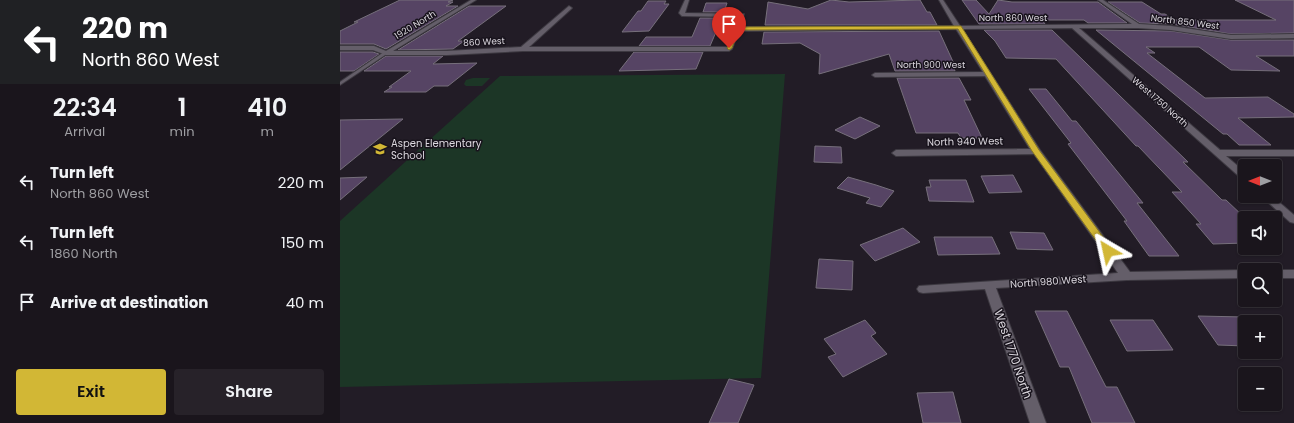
<!DOCTYPE html>
<html lang="en">
<head>
<meta charset="utf-8">
<style>
	:root { --surface:#1a151c; --page:#272229; --text:#f1f3f6; --muted:#9f9fa3; --line:#38343b; --accent:#d2b735 }
	body { margin:0; font-family:Poppins,sans-serif; background:var(--page); color:var(--text); height:100vh; display:flex; flex-direction:column; font-size:15px; white-space:nowrap }
	* { box-sizing:border-box; margin:0 }
	p { font-size:13px; color:var(--muted) }
	.icon { flex:none; width:22px; height:22px; fill:none; stroke:currentColor; stroke-width:2; stroke-linecap:round; stroke-linejoin:round }
	.map { position:relative; flex:1; overflow:hidden }
	.details { display:flex; flex-direction:column; background:var(--surface); width:340px }
	.details>* { flex:none }
	.guide { background:#202124; color:#fff; overflow:hidden }
	.needle { width:26px; rotate:270deg }
	.tools { position:absolute; left:898px; top:159px; display:grid; gap:8px }
	.tools a { display:grid; place-items:center; width:44px; height:44px; border-radius:4px; background:var(--surface); box-shadow:0 1px 3px #0004,0 0 0 1px var(--line); font-size:20px }
	.pin { position:absolute; display:grid; place-items:center; width:34px; height:34px; color:#fff; margin:-41px -17px; border-radius:50% 50% 50% 0; rotate:-45deg; box-shadow:0 0 4px #0007 }
	.pin .icon { rotate:45deg }
	.me { position:absolute; width:44px; margin:-22px; rotate:324deg; stroke-linejoin:round; filter:drop-shadow(0 0 3px #0008) }
	.turn { display:flex; align-items:center; gap:14px; height:84px; padding:0 16px; font-size:18px }
	.turn .icon { width:52px; height:52px; stroke-width:2.5 }
	.turn b { display:block; font-size:28px; line-height:34px }
	.eta { display:flex; justify-content:space-evenly; align-items:center; height:68px; text-align:center }
	.eta b { font-size:24px; font-weight:600; line-height:28px }
	.cta { display:flex; gap:8px; margin-top:auto; padding:8px 16px }
	.cta a { flex:1; height:46px; border-radius:4px; background:var(--accent); color:#111; font-size:16px; font-weight:600; line-height:46px; text-align:center }
	.cta a+a { background:var(--page); color:var(--text) }
	ul { padding:0; list-style:none }
	li { display:flex; align-items:center; gap:12px; height:60px; padding:0 16px }
	li div { flex:1 }
	li b { display:block; font-size:15px }
	li em { font-style:normal }
	main { display:flex; flex:1; min-height:0 }
	.map>svg:first-child { display:block }
	.green { fill:#1c3626 }
	.building { fill:#564464; stroke:#766f7b }
	.lines { fill:none; stroke-linecap:round; stroke-linejoin:round }
	.service-casing { stroke:#3d3941; stroke-width:2 }
	.minor-casing { stroke:#3d3941; stroke-width:2 }
	.service { fill:#645e69; fill-rule:evenodd }
	.minor { fill:#645e69; fill-rule:evenodd }
	.route { fill:#d2b735; stroke:#872 }
	.labels { text-anchor:middle; stroke-width:3; stroke-linejoin:round; paint-order:stroke }
	.far-street-label { font-size:9px; fill:#dcd8df; stroke:#18131c }
	.street-label { font-size:10px; fill:#dcd8df; stroke:#18131c }
	.poi-label { font-size:10px; fill:#dcd8df; stroke:#18131c; text-anchor:start }
	.near-street-label { font-size:12px; fill:#dcd8df; stroke:#18131c }
</style>
</head>
<body>
<main>
<section class="details">
<div class="guide">
<div class="turn"><svg class="icon" aria-label="left" viewBox="0 0 24 24"><path d="M17 20v-9H6M10 6l-5 5 5 5"/></svg><div><b>220 m</b>North 860 West</div></div>
</div>
<div class="eta">
<div><b>22:34</b><p>Arrival</p></div>
<div><b>1</b><p>min</p></div>
<div><b>410</b><p>m</p></div>
</div>
<ul>
<li><svg class="icon" aria-label="left" viewBox="0 0 24 24"><path d="M17 20v-9H6M10 6l-5 5 5 5"/></svg><div><b>Turn left</b><p>North 860 West</p></div><em>220 m</em></li>
<li><svg class="icon" aria-label="left" viewBox="0 0 24 24"><path d="M17 20v-9H6M10 6l-5 5 5 5"/></svg><div><b>Turn left</b><p>1860 North</p></div><em>150 m</em></li>
<li><svg class="icon" aria-label="arrive" viewBox="0 0 24 24"><path d="M6 21V4h12l-3 4 3 4H6"/></svg><div><b>Arrive at destination</b></div><em>40 m</em></li>
</ul>
<div class="cta"><a>Exit</a><a>Share</a></div>
</section>
<div class="map">
<svg width="954" height="423" viewBox="0 0 954 423">
	<rect width="100%" height="100%" fill="#221c26"/>
	<g class="green">
		<polygon points="445,74 421,378 0,387 0,221 160,76"/>
		<polygon points="133,78 150,78 142,86 126,86 124,84 126,80"/>
	</g>
	<g class="building">
		<polygon points="60,0 113,0 108,2 113,2 106,6 118,6 46,49 34,44 0,44 0,31 18,22 14,22"/>
		<polygon points="491,0 509,2 580,0 587,12 590,12 597,25 425,25 428,2 468,9"/>
		<polygon points="622,0 636,0 649,14 658,0 672,2 758,2 787,23 748,23 744,20 702,20 705,24 639,24"/>
		<polygon points="895,0 954,0 954,33 891,34 831,24 800,23 768,2 802,2 821,14 825,14 835,20 936,20"/>
		<polygon points="308,1 326,1 324,4 329,4 309,31 282,32 298,11 301,11"/>
		<polygon points="366,3 387,3 384,12 363,12"/>
		<polygon points="129,6 166,6 118,41 124,41 113,49 58,50"/>
		<polygon points="360,18 382,18 370,46 299,46 306,37 352,37"/>
		<polygon points="644,30 712,30 848,162 843,162 882,200 886,200 905,218 905,243 873,244 856,224 861,224 832,192 842,192 798,146 796,146 716,59 666,58 655,41"/>
		<polygon points="756,30 831,31 891,40 954,40 954,56 916,56 940,71 891,70 859,47 806,47 815,53 807,53 865,98 928,97 954,114 954,117 898,118 931,145 899,145 887,134 883,134"/>
		<polygon points="599,31 615,66 613,65 615,71 555,71 549,54 479,74 480,54 460,43 422,44 424,32"/>
		<polygon points="0,52 33,52 39,54 14,71 0,71"/>
		<polygon points="294,52 363,52 356,69 279,71"/>
		<polygon points="46,56 103,56 93,64 137,63 108,86 94,86 86,92 44,92 52,87 49,87 71,71 24,71"/>
		<polygon points="557,78 619,78 631,100 624,100 642,138 621,138 618,133 576,133"/>
		<polygon points="689,89 706,89 732,121 736,121 803,203 797,203 839,256 809,256 784,221 787,221 728,144 731,143"/>
		<polygon points="520,117 540,126 515,139 495,130"/>
		<polygon points="63,119 0,170 0,120"/>
		<polygon points="475,146 501,147 502,163 474,162"/>
		<polygon points="673,175 682,192 649,193 641,176"/>
		<polygon points="27,177 0,200 0,178"/>
		<polygon points="508,177 536,185 554,191 541,207 526,203 530,198 497,188"/>
		<polygon points="589,180 626,180 634,202 589,201 586,187 591,187"/>
		<polygon points="563,228 580,242 535,261 520,245"/>
		<polygon points="670,232 704,233 713,250 677,249"/>
		<polygon points="594,237 652,237 660,254 598,255"/>
		<polygon points="479,259 513,261 512,290 476,288"/>
		<polygon points="695,311 727,311 766,387 777,387 795,423 752,423 729,367 720,367"/>
		<polygon points="858,316 905,317 905,346 878,345"/>
		<polygon points="525,320 536,333 531,336 547,354 503,377 488,357 496,354 484,339"/>
		<polygon points="770,320 813,320 833,350 787,351"/>
		<polygon points="389,379 414,385 398,423 369,423"/>
		<polygon points="613,392 621,423 583,423 577,393"/>
	</g>
	<g class="lines">
		<g class="service-casing">
			<polygon id="service" points="44,52 48,53 0,85 0,82"/>
		</g>
		<g class="minor-casing">
			<g id="minor">
				<polygon points="131,0 136,0 53,51 107,51 181,47 229,6 232,8 231,9 189,47 387,47 399,17 342,16 339,13 345,0 349,0 345,13 404,14 400,27 614,26 599,0 603,0 620,26 792,24 758,0 763,0 799,24 831,26 891,35 954,34 954,38 891,39 831,30 798,28 739,28 880,150 954,150 954,156 886,156 905,172 905,180 902,179 732,28 622,29 700,150 790,272 905,270 905,278 787,280 656,288 706,423 690,423 645,289 583,293 579,292 577,289 579,286 778,273 694,154 556,156 552,153 556,150 690,149 645,76 535,77 532,75 535,73 643,72 616,29 399,31 392,49 389,51 183,51 107,55 46,55 33,50 0,50 0,46 34,46 46,51"/>
				<polygon points="921,196 932,196 954,215 954,223 950,222"/>
				<rect x="935" y="270" width="19" height="8"/>
			</g>
		</g>
		<use href="#service" class="service"/>
		<use href="#minor" class="minor"/>
	</g>
	<polygon class="route" points="621,26 699,150 772,249 773,251 772,253 765,253 692,151 618,29 399,30 392,48 389,50 387,48 394,29 397,27"/>
	<defs>
		<g id="school-bare" transform="scale(1.08)"><path d="M0-5L7-2L0 1L-7-2ZM-4 1L0 2.5L4 1V4Q0 6-4 4Z" fill="#d2b735" stroke="#18131c" stroke-width="2.5" paint-order="stroke"/></g>
	</defs>
	<g fill-rule="evenodd">
		<use href="#school-bare" x="40" y="149"/>
	</g>
	<g class="labels">
		<g class="far-street-label">
			<text x="673" y="21">North 860 West</text>
			<text transform="translate(845 22) rotate(7)" y="3">North 850 West</text>
			<text transform="translate(75 25) rotate(-31)" y="3">1920 North</text>
			<text transform="translate(144 42) rotate(-3)" y="3">860 West</text>
			<text x="591" y="68">North 900 West</text>
			<text transform="translate(820 102) rotate(41)" y="3">West 1750 North</text>
		</g>
		<g class="street-label">
			<text transform="translate(625 141) rotate(-1)" y="4">North 940 West</text>
			<text transform="translate(708 281) rotate(-4)" y="4">North 980 West</text>
		</g>
		<g class="poi-label">
			<text x="51" y="147">Aspen Elementary<tspan x="51" dy="12">School</tspan></text>
		</g>
		<g class="near-street-label">
			<text transform="translate(673 354) rotate(71)" y="4">West 1770 North</text>
		</g>
	</g>
</svg>
<div class="tools">
<a><svg class="needle" viewBox="-14 -14 28 28"><path d="M0-13l5 13h-10z" fill="#e53935"/><path d="M0 13l5-13h-10z" fill="#9f9fa3"/></svg></a>
<a><svg class="icon" aria-label="sound" viewBox="0 0 24 24"><path d="M4 9h4l5-4v14l-5-4H4zM17 9q2 3 0 6"/></svg></a>
<a><svg class="icon" aria-label="search" viewBox="0 0 24 24"><circle cx="10" cy="10" r="6"/><path d="M15 15l6 6"/></svg></a>
<a>+</a>
<a>−</a>
</div>
<div class="pin" style="left:389px;top:48px;background:#d93025"><svg class="icon" aria-label="arrive" viewBox="0 0 24 24"><path d="M6 21V4h12l-3 4 3 4H6"/></svg></div>
<svg class="me" style="left:768px;top:251px" viewBox="-20 -20 40 40"><path d="M0-17L14 15 0 8-14 15z" fill="#d2b735" stroke="#fff" stroke-width="4"/></svg>
</div>
</main>
</body>
</html>
